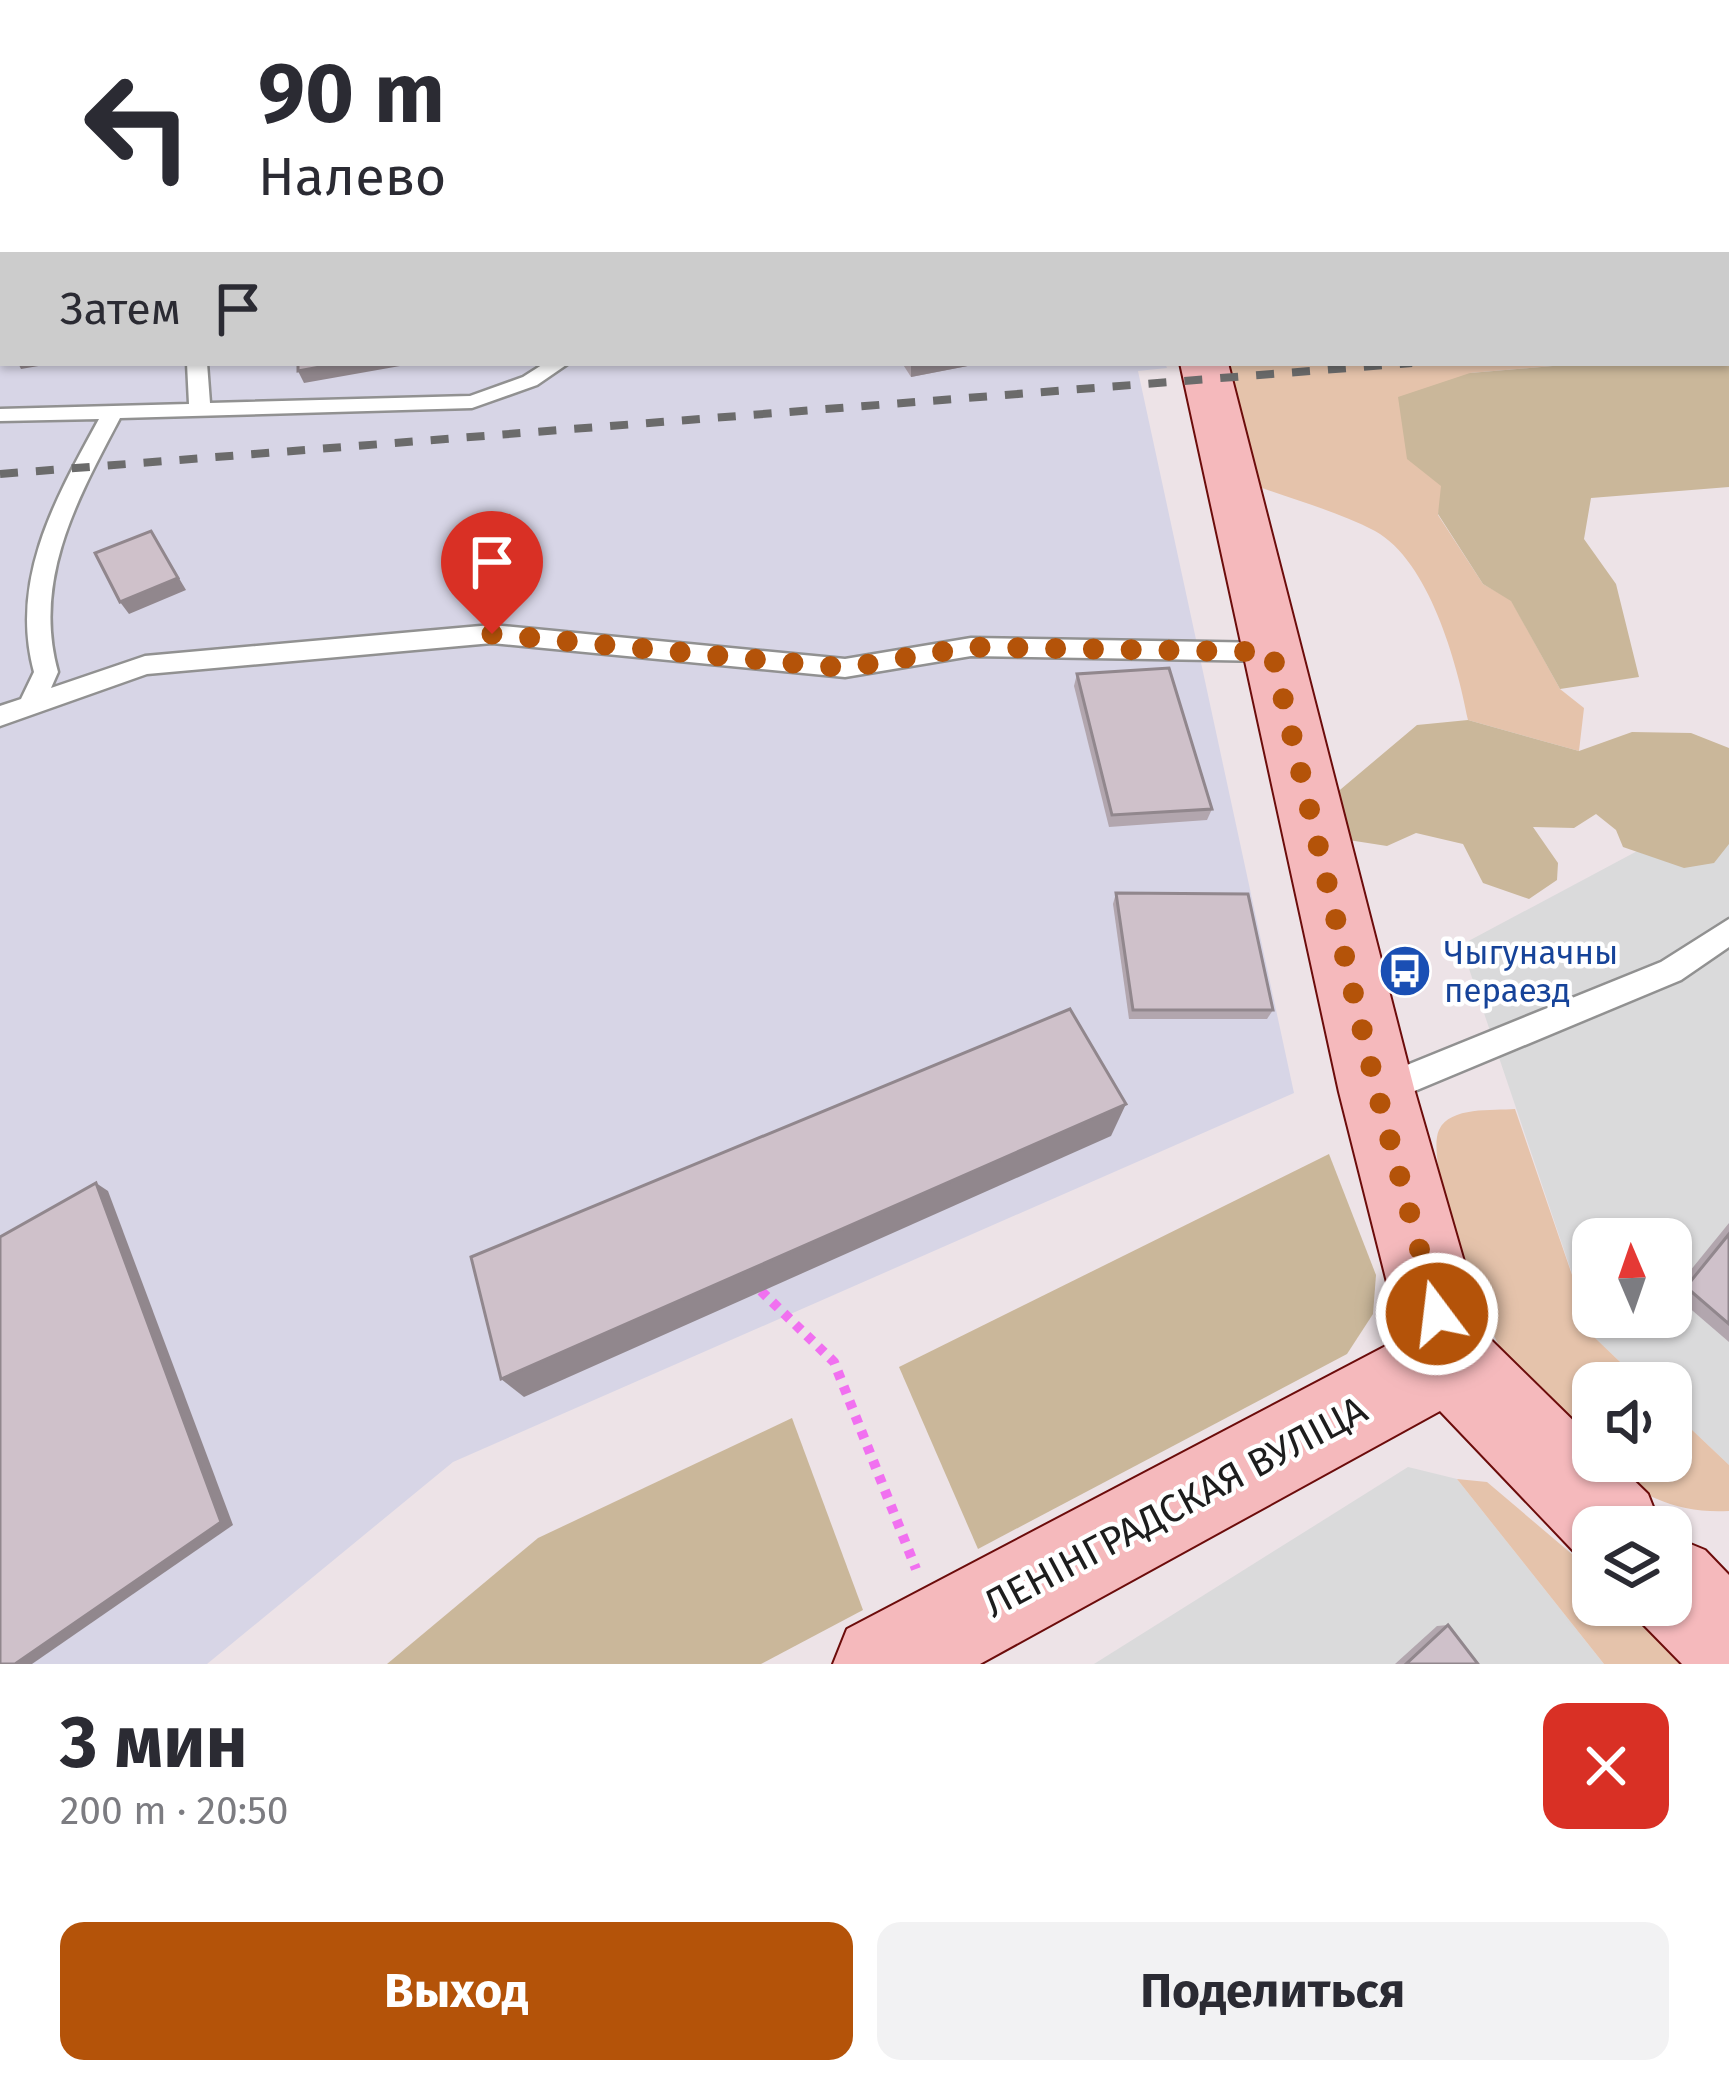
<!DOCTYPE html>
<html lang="ru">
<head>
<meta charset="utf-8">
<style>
	:root { --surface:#fff; --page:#f2f2f3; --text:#2b2b33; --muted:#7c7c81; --accent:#b45309 }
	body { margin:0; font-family:"Fira Sans",sans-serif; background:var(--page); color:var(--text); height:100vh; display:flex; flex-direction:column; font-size:45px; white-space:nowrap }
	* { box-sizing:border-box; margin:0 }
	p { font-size:39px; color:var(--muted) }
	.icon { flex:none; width:66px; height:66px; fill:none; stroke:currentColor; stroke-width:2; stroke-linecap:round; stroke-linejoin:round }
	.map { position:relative; height:1664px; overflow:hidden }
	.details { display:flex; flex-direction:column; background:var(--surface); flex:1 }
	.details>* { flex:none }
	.guide { position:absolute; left:0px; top:0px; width:1731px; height:366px; box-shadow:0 3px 9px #0004; background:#fff; color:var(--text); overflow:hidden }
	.needle { width:78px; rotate:358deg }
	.fabs { position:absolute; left:1572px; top:1218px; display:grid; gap:24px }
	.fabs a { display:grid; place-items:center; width:120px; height:120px; border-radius:24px; background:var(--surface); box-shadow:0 3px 9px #0004; font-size:60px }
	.pin { position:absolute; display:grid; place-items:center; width:102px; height:102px; color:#fff; margin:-123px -51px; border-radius:50% 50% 50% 0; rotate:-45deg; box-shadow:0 0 12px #0007 }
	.pin .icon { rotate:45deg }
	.me { position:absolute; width:132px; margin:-66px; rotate:345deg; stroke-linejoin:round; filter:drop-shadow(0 0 9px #0008) }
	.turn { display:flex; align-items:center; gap:42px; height:252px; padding:0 60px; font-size:54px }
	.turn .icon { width:156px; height:156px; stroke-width:2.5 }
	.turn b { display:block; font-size:84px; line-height:102px }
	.then { display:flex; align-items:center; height:114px; padding:0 60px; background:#0003; gap:24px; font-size:45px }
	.round { display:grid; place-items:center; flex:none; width:126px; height:126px; border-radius:24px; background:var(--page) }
	.headline { display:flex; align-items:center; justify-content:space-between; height:204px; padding:0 60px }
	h1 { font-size:72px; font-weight:700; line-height:90px }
	.button { display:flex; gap:24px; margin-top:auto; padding:24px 60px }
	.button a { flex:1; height:138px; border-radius:24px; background:var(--accent); color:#fff; font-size:48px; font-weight:700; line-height:138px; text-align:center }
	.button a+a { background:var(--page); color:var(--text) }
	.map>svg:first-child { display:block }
	.residential { fill:#dadadb; fill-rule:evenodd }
	.industrial { fill:#d7d5e6 }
	.grass { fill:#e5c3ab }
	.forest { fill:#cab79a }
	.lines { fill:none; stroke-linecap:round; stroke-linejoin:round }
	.lane-casing { stroke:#919191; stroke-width:5 }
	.secondary-casing { stroke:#6c0c0b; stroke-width:4 }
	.path { stroke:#f170f0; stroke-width:10; stroke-dasharray:8 8; stroke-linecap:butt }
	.lane { fill:#fff; fill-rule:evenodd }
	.secondary { fill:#f5b9bc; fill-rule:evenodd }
	.rail { stroke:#6b6b6b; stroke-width:8; stroke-dasharray:18 18; stroke-linecap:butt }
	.wall { fill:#b2a6ae }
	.shaded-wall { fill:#91878d }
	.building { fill:#cfc1ca; stroke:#91878d; stroke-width:3 }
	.route { stroke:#b45309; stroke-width:21; stroke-dasharray:0 37.8 }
	.labels { text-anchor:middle; stroke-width:9; stroke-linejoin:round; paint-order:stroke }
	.transit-label { font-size:33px; fill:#164399; stroke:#fff; text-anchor:start }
	.near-street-label { font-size:39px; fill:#1d1d1d; stroke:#fff }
</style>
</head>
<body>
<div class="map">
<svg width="1729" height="1664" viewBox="0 0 1729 1664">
	<rect width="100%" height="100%" fill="#ede3e7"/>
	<g class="residential">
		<path d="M1729 802V1465L1671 1410V1383H1642L1593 1336 1461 945ZM1593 1239H1671V1317H1593Z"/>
		<polygon points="1408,1467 1457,1479 1604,1664 1094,1664"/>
	</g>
	<polygon class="industrial" points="0,137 3,363 1165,363 1167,368 1138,371 1294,1093 453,1462 207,1664 0,1664"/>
	<g class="grass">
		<path d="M1226 363H1587L1470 373 1438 515 1483 584 1511 600 1560 689 1584 708 1579 751 1468 720C1457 662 1429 561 1375 531 1337 511 1291 499 1251 484Z"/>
		<path d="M1515 1109 1593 1336 1642 1383H1593V1451C1566 1423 1534 1395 1510 1364 1486 1333 1423 1163 1439 1130 1450 1106 1493 1111 1515 1109Z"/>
		<path d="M1671 1410 1729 1465V1511C1680 1514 1636 1496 1602 1461H1671Z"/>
		<polygon points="1457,1479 1487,1482 1593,1572 1593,1605 1626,1605 1686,1664 1604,1664"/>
	</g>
	<g class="forest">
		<polygon points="1729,352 1729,487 1591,498 1584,539 1616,584 1639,677 1560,689 1511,601 1483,584 1438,514 1441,486 1407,459 1398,397 1470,373 1587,363 1728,363"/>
		<polygon points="1468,720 1579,751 1632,732 1691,733 1729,748 1729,844 1714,863 1684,868 1623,847 1616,830 1596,814 1574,828 1533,827 1558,863 1557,880 1529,899 1483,883 1463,844 1416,833 1387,846 1342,839 1328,800 1417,725"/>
		<polygon points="1329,1154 1376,1275 1373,1314 1347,1354 978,1549 899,1367"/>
		<polygon points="792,1418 863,1610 761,1664 387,1664 538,1538"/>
	</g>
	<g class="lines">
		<g class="lane-casing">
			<g id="lane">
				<rect x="283" y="0" width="14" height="3"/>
				<polygon points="545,0 559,0 561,3 547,3"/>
				<polygon points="1661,0 1677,0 1679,3 1663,3"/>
				<rect x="1728" y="43" width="1" height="8"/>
				<rect x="1728" y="185" width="1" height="10"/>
				<rect x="0" y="286" width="3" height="12"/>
				<path d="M187 363H207L210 403 470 396 523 377 545 363H569L537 385 472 408 120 418C78 498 32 579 58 672L51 688 145 656 492 625 845 659 971 638 1272 643 1284 652 1272 661 971 656 845 677 492 643 147 674 0 726V706L21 699 34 672C9 579 56 498 99 419L0 421V409L189 404Z"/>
				<polygon points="1729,919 1729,947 1681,980 1381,1105 1370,1100 1365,1090 1370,1080 1661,962"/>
			</g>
		</g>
		<g class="secondary-casing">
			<g id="secondary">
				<polygon points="806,0 859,0 804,3"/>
				<polygon points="1086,0 1122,0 1124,3 1088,3"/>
				<polygon points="3,107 3,131 0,132 0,108"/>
				<polygon points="1180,363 1228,363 1415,1092 1485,1334 1593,1440 1593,1461 1614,1461 1648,1494 1661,1527 1593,1527 1593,1564 1582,1560 1440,1411 980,1664 833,1664 847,1629 1401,1338 1339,1092"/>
				<polygon points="1671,1536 1705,1550 1729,1575 1729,1664 1682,1664 1637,1618 1632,1605 1671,1605"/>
			</g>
		</g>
		<polyline class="path" points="761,1291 834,1362 916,1569"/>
		<use href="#lane" class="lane"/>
		<use href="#secondary" class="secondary"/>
		<polyline class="rail" points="0,474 1412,363"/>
	</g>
	<g class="wall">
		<polygon points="902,363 983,363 911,377"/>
		<polygon points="1077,674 1212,809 1207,820 1109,827 1074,686"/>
		<polygon points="1116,893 1273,1010 1267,1019 1129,1019 1113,904"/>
		<polygon points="1729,1223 1729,1342 1672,1293"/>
		<polygon points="1448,1625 1478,1664 1395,1664 1437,1626"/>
	</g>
	<g class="shaded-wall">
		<polygon points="0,0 270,0 272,3 3,3 3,70 0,70"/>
		<rect x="0" y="176" width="3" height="39"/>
		<polygon points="18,363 56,363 21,369"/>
		<polygon points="342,363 417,363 304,383 298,371"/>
		<polygon points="919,363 983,363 911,377 911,364"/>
		<polygon points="151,531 186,590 129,614 120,602"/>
		<polygon points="1126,1104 1111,1136 524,1397 501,1379"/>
		<polygon points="96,1183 108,1191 233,1525 32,1664 15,1664"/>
	</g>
	<g class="building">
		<polygon points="300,0 489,0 489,1 472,3 300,3"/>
		<rect x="0" y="146" width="3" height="30"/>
		<polygon points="298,363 342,363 298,371"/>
		<polygon points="151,531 178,578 120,602 95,553"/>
		<polygon points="1169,668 1212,809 1112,815 1077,674"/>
		<polygon points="1116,893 1248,894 1273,1010 1133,1010"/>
		<polygon points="1070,1009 1126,1104 501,1379 471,1257"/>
		<polygon points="96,1183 221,1522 15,1664 0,1664 0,1237"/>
		<polygon points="1729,1234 1729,1324 1686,1287"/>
		<polygon points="1448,1625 1478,1664 1406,1664"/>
	</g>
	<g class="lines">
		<polyline class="route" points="492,634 845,668 970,647 1272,652 1377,1092 1437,1314"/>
	</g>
	<defs>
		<g id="bus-disc" transform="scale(2.7)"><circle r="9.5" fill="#1a4fb4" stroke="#fff"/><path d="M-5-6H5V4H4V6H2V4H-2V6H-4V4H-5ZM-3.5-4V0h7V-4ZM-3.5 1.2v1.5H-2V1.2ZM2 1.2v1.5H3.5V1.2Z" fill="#fff"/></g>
	</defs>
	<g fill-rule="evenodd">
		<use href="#bus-disc" x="1405" y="971"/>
	</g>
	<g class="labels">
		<g class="transit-label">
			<text x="1444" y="964">Чыгуначны<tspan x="1444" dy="38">пераезд</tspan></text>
		</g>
		<g class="near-street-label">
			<text transform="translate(1175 1506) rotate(-28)" y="14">ЛЕНІНГРАДСКАЯ ВУЛІЦА</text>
		</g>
	</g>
</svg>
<div class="fabs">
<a><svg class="needle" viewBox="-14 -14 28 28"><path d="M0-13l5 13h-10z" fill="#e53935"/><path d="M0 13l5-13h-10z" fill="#7c7c81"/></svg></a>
<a><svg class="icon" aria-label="sound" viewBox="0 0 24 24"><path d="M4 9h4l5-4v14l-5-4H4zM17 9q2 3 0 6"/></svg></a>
<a><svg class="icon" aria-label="layers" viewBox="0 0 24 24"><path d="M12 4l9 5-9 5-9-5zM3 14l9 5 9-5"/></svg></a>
</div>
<div class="pin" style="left:492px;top:634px;background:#d93025"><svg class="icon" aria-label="arrive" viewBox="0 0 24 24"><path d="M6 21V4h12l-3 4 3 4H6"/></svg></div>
<svg class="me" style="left:1437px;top:1314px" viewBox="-20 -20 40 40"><circle r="17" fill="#b45309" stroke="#fff" stroke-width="3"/><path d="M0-11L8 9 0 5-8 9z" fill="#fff"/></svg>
<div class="guide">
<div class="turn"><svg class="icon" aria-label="left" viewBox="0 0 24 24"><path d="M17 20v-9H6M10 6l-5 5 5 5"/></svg><div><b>90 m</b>Налево</div></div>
<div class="then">Затем<svg class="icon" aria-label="arrive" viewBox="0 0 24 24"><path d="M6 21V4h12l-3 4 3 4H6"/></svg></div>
</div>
</div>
<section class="details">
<div class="headline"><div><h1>3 мин</h1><p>200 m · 20:50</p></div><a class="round" style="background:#d93025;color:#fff"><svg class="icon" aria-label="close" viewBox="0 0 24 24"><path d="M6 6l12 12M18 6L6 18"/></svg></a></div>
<div class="button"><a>Выход</a><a>Поделиться</a></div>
</section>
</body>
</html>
